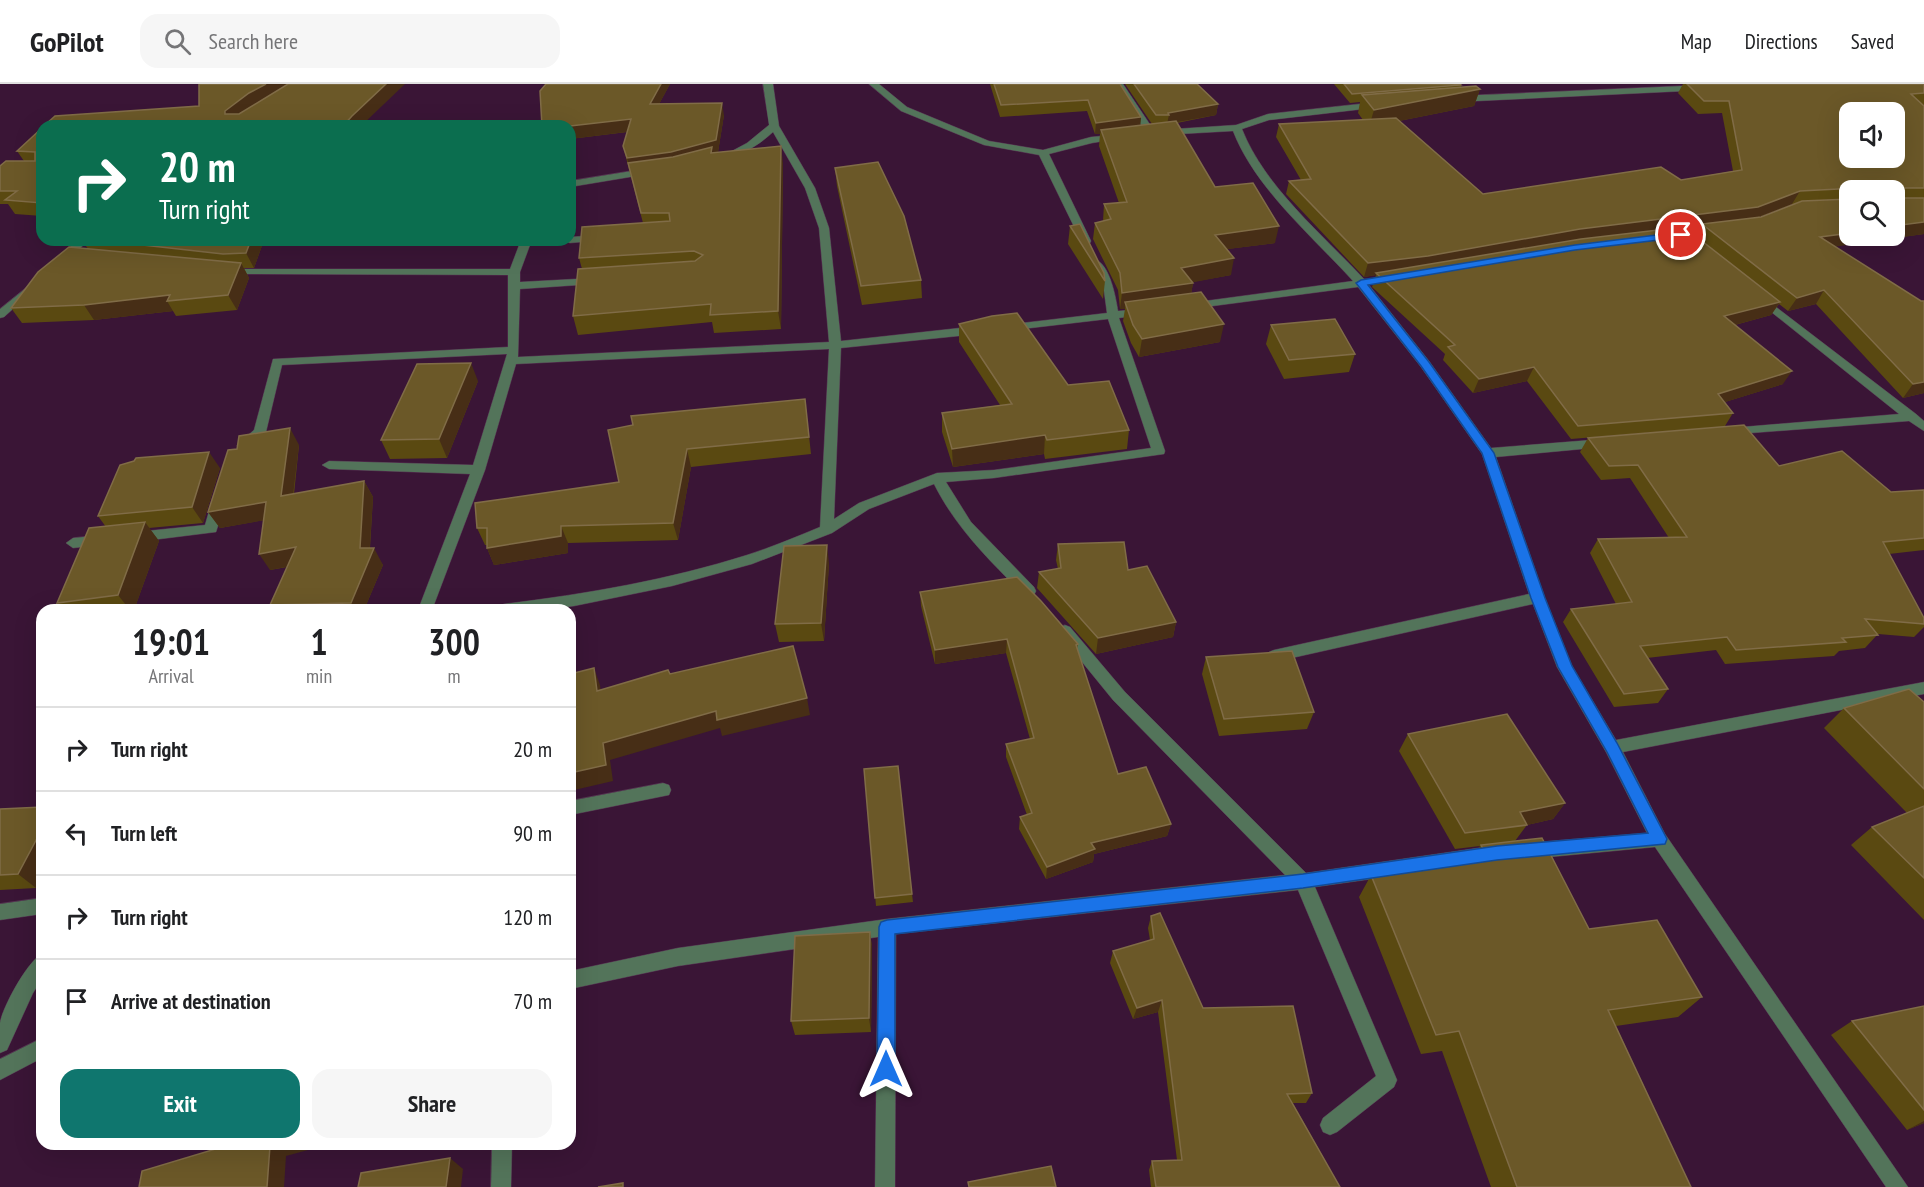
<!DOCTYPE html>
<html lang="en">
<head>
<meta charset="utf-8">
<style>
	:root { --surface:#fff; --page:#f6f6f6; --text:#202124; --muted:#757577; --line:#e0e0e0; --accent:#0f766e }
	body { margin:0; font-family:"PT Sans Narrow",sans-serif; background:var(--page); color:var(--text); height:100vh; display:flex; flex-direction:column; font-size:22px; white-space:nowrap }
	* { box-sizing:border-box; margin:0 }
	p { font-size:20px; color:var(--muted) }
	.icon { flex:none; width:33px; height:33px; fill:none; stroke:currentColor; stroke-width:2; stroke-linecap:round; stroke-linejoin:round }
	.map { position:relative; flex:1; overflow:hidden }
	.side { position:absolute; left:36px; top:520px; width:540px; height:546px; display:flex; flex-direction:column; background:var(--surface); border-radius:18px; box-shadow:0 6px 24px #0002 }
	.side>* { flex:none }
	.hud { position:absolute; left:36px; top:36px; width:540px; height:126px; border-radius:18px; box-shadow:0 6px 24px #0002; background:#0b6e4f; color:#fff; overflow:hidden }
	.fabs { position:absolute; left:1839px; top:18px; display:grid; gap:12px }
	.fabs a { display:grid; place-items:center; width:66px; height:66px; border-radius:12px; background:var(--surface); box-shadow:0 6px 24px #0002; font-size:30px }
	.pin { position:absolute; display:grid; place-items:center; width:51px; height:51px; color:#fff; margin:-26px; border:3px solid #fff; border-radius:50%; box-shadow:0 2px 6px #0007 }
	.me { position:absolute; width:66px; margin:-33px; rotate:0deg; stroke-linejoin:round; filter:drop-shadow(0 0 4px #0008) }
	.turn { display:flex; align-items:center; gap:21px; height:126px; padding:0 24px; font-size:27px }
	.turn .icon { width:78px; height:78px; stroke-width:2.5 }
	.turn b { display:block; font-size:42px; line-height:51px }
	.eta { display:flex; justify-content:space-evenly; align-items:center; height:102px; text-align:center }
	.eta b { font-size:36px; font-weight:800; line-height:42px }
	.button { display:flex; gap:12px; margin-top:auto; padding:12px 24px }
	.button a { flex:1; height:69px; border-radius:18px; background:var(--accent); color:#fff; font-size:24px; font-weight:800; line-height:69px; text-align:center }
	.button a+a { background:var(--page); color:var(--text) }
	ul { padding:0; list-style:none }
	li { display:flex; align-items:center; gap:18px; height:84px; padding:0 24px; border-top:2px solid var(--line) }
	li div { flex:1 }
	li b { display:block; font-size:22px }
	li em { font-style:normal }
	header { display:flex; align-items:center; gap:36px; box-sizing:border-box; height:84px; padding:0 30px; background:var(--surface); border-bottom:2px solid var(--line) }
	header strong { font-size:28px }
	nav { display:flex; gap:33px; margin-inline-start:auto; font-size:21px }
	.search { width:420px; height:54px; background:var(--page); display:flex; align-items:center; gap:15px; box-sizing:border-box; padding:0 21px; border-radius:18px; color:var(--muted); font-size:22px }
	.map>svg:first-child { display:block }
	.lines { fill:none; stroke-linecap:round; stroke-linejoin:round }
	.minor-casing { stroke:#573453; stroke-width:1 }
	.minor { fill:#53745a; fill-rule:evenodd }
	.wall { fill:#5a4911; fill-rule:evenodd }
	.shaded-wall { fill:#472e16 }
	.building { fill:#6b5828; stroke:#806c47; stroke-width:1.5; fill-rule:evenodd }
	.route { fill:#1a73e8; stroke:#114b97; stroke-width:1.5 }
</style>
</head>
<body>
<header>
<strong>GoPilot</strong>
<div class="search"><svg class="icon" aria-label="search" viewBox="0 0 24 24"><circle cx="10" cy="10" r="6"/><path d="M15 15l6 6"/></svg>Search here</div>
<nav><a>Map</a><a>Directions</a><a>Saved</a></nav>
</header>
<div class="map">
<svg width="1924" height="1103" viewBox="0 0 1924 1103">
	<rect width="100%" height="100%" fill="#3a1536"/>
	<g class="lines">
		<g class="minor-casing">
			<g id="minor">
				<path d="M763 0H773L779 42 815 104 829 144 841 257 978 242 984 246 978 250 841 264 834 435 859 419 937 389 994 386 1151 364 1108 235 1005 247 999 244 1005 241 1107 229 1104 207 1091 179 1096 176C1110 181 1116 214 1118 227L1142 225 1148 228 1142 231 1119 234 1165 367 1164 370 994 394 946 398 971 438 1034 503 1036 507 1034 511H1024C990 477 956 444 934 400L869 425 832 449 752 480 672 502 574 522 543 526H497L499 522 504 520C586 510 668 496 747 471 772 463 796 453 820 443L829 265 516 280 485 386 432 526H418L470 390 329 385 322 381 329 377 473 381 507 270 282 281 266 348 248 364H238L237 361 254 346 273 275 508 263V191L222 190V186L226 185H510L521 156H570V153L600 151 604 152V156L570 159 565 157 560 159 530 161 520 188V198L594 194 600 197 594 200 520 205 518 273 829 258 819 144 805 104 773 48C759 61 742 71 724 77L719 74 747 59 769 41Z"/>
				<polygon points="869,0 879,0 907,23 989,57 1043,66 1091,53 1123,50 1123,54 1092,59 1049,70 1091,157 1090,159 1086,160 1081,157 1039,71 984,61 901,27"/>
				<polygon points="1113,0 1123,0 1155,48 1153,50 1147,50"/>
				<polygon points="1727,0 1707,6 1456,18 1451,15 1456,12"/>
				<path d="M1378 18 1381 19V23L1269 36 1242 45C1265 103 1322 150 1364 195L1372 196 1374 198 1369 201 1429 277 1491 364 1604 355 1610 359 1604 363 1496 373 1545 514 1572 582 1616 656 1924 598V610L1623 668 1665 750 1908 1103H1886L1655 763 1528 775 1522 772 1519 767 1522 762 1528 759 1647 749 1606 668 1557 583 1533 520 1274 578 1269 576 1266 572 1269 568 1274 566 1529 510 1482 370 1421 283 1358 203 1190 225 1184 222 1190 219 1353 197C1312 152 1255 104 1233 47L1162 51 1159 50V46L1236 41 1268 30Z"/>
				<polygon points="650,84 654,85 654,89 570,103 570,97"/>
				<polygon points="78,156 89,156 64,179 56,179 56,175"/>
				<polygon points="31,200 37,203 35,205 4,233 0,234 0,225"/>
				<polygon points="1759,210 1916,330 1924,337 1924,347 1909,337 1725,351 1724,348 1725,345 1730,344 1899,330 1755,215 1755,211"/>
				<polygon points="219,412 226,417 216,448 136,458 129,453 136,448 205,441 212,417"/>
				<polygon points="103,451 110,456 108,460 73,464 66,459 73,454"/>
				<polygon points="1065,541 1070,543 1125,608 1306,789 1492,762 1498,765 1501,770 1498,775 1492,778 1315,803 1397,996 1394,1003 1337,1048 1330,1051 1323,1048 1320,1041 1323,1034 1376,992 1298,806 896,850 895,1103 875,1103 878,853 678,882 570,905 570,887 678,864 887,835 1285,791 1113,616 1060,551 1058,547 1060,543"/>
				<polygon points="663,699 669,701 671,706 669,711 570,731 570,717"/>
				<polygon points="42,814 42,830 0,836 0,820"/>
				<path d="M42 870V895L33 909 7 966 0 969C0 959 0 949 0 939 2 924 28 876 42 870Z"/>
				<polygon points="42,954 42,974 0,996 0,975"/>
				<polygon points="492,1060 512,1060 511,1103 491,1103"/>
			</g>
		</g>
		<use href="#minor" class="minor"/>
	</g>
	<g class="wall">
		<polygon points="546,0 670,0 659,20 724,31 718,68 783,79 781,245 714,249 712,238 578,251 573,232 582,185 579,174 643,139 623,62 627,48 570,55 570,42"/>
		<polygon points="990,0 1120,0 1141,33 1140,41 1152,40 1125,0 1197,0 1218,20 1216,31 1177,39 1215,103 1275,159 1227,165 1231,191 1192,198 1193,199 1191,210 1220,258 1139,273 1131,259 1123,237 1125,225 1120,225 1118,206 1093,155 1095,139 1103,137 1104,120 1119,119 1099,62 1100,50 1095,50 1087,27 1000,33"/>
		<path d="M1334 0H1460L1461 1V3L1480 5 1474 22 1399 37 1483 110 1681 96 1733 87 1722 29 1698 30 1678 9 1683 0H1924V21H1923L1924 22V150L1835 162 1924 309 1903 314 1816 220 1788 227 1779 220 1771 231 1735 241 1783 300 1725 318 1733 329 1725 342 1779 382 1891 408 1924 406V466L1889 470 1924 540V543L1914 553 1878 550 1865 564 1839 567 1834 572 1725 580 1716 566 1647 574 1668 605 1658 619 1614 623 1563 538 1571 525 1616 520 1590 469 1598 455 1669 454 1630 394 1601 396 1580 368 1588 354 1694 345 1571 355 1527 297 1473 309 1443 276 1445 270 1372 203 1376 191 1364 193 1286 110 1289 97 1301 96 1276 53 1279 40 1363 36 1358 29 1360 18 1350 19ZM1850 106H1894L1850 152ZM1792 120H1796L1761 133 1756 134ZM1701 142 1696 152 1685 144Z"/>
		<polygon points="42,44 42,132 15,130 8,120 0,120 0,82 24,77 17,67"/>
		<polygon points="835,84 921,196 922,214 862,221 837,102"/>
		<polygon points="1070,142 1105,197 1103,215 1068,160"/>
		<polygon points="82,156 264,156 254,184 244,184 249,194 237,226 176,232 173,227 94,236 22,239 11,224 88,165"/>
		<polygon points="959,240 1068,301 1129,346 1127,365 1045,375 1044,370 953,383 942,348 942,329 1000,321 959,258"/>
		<polygon points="1271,241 1355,270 1349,288 1284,295 1266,260"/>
		<polygon points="478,297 447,374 390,375 381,356"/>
		<polygon points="805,315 811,370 691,383 678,456 568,459 568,469 494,481 487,464 487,461 485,461 477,444 619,398 608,346"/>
		<polygon points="299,361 294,410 364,397 373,413 370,464 383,481 364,526 274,526 270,521 287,483 270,486 264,436 220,444 208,428"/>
		<polygon points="220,384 203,439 149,444 159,457 134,526 64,526 57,519 106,443 98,432"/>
		<polygon points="1058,460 1128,486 1176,538 1173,553 1096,570 1037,504 1039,488 1058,485 1056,476"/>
		<polygon points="829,479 824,557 779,558 775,540"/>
		<polygon points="920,508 1078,560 1077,565 1118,690 1171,740 1167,752 1094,770 1093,778 1046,795 1019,745 1020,733 1027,731 1006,673 1006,660 1030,655 1006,569 935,580 921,522"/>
		<polygon points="1206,573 1314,628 1307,645 1219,652 1202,590"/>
		<polygon points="1924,618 1924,836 1851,761 1872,743 1907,729 1824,644 1844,624"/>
		<polygon points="1408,650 1565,719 1553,735 1527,741 1515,757 1589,845 1702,913 1678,933 1616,942 1691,1103 1491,1103 1442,967 1421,970 1359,813 1371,791 1469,778 1480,762 1455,765 1399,667"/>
		<polygon points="864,685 912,810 913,818 876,822"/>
		<polygon points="42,723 42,793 36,804 0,806 0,725"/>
		<polygon points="1151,832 1203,924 1312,1009 1306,1019 1293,1019 1340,1103 1151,1103 1149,1086 1152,1077 1177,1076 1158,928 1133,935 1110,879 1113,867 1150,856 1148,844"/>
		<polygon points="870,848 872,863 871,948 795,951 791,937"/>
		<polygon points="1924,922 1924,1039 1907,1046 1831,951 1852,937"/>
	</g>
	<g class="shaded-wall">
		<polygon points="266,0 296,0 232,40 225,30 225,27 249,9"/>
		<polygon points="386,0 405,0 361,42 343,42 352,32"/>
		<polygon points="661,0 670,0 652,33 650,20"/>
		<polygon points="1480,5 1474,22 1369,43 1374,26"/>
		<polygon points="722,19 724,31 718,68 630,87 627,74"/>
		<polygon points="1218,20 1216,31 1167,40 1169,31 1168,29"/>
		<polygon points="1141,33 1140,44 1101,46 1100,50 1095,50 1096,39"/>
		<polygon points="631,35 634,47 570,55 570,42"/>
		<polygon points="781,62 783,79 781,245 778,227"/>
		<polygon points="1800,107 1792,120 1750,136 1702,140 1701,142 1575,158 1376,189 1376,191 1364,193 1368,179"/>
		<polygon points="1924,138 1924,150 1812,166 1820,153 1850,149 1850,152 1894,152 1894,142"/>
		<polygon points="1279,142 1275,159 1212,167 1215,151"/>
		<polygon points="251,156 264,156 254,184 246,169"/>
		<polygon points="1234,174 1231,191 1179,201 1181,184"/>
		<polygon points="241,179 249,194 237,226 228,211"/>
		<polygon points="1193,199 1190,216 1125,218 1125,225 1120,225 1122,209"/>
		<polygon points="1824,206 1816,220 1788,227 1797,214"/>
		<polygon points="170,211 167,217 173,227 94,236 84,221"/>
		<polygon points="1780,218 1771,231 1716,246 1724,232"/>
		<polygon points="1224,240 1220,258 1139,273 1142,255"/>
		<polygon points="471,279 478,297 447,374 439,355"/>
		<polygon points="1534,283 1527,297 1473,309 1479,295"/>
		<polygon points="1792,287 1783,300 1709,323 1718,310"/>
		<polygon points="1924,298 1924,309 1903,314 1913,300"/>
		<polygon points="290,344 299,361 291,428 281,412"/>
		<polygon points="1045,351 1044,370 953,383 952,365"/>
		<polygon points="687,365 691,383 678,456 673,439"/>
		<polygon points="209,368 220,384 203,439 192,423"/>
		<polygon points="364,397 373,413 369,475 374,464 383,481 364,526 356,526 351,519 360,464"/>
		<polygon points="266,418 277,434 220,444 208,428"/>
		<polygon points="145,438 159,457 134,526 130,526 118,511"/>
		<polygon points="561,442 568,459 568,469 494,481 487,464"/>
		<polygon points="827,461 829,479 824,557 821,539"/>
		<polygon points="296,463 306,479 270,486 259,470"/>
		<polygon points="1176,538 1173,553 1096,570 1098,554"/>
		<polygon points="1007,555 1006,569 935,580 935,566"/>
		<polygon points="594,584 600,601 603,623 597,607"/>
		<polygon points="807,614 810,631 722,652 720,644 610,676 613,697 570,707 570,689 603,659 716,627"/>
		<polygon points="1565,719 1553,735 1527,741 1520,728"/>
		<polygon points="1171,740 1167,752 1094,770 1093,778 1046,795 1047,783 1091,759"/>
		<polygon points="42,745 42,793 36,804 18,790"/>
		<polygon points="870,848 872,863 871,948 869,934"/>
		<polygon points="1162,916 1158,928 1133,935 1137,924"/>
		<polygon points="1924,1037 1924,1039 1907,1046"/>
		<polygon points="275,1060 330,1060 286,1072 284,1103 267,1103 270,1062"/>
		<polygon points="450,1074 463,1085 461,1103 446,1103"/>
	</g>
	<g class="building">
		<polygon points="199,0 266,0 249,9 225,27 225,30 239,30 288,0 386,0 352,32 343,42 44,42 55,32 199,22"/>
		<polygon points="546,0 661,0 650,20 722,19 716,56 671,68 627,74 623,62 631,35 570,42 542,42 540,7"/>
		<polygon points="994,0 1120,0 1141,33 1096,39 1088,16 1001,21"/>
		<polygon points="1134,0 1197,0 1218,20 1168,29 1169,31 1156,31"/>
		<polygon points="1344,0 1460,0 1461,1 1352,10"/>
		<path d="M1687 0H1924V9L1911 10 1924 22V104H1903L1900 106 1901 114H1924V138L1894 142V106H1860L1858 104 1800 107 1758 123 1580 145 1428 172 1368 179 1289 97 1311 95 1279 40 1396 34 1483 110 1661 83 1681 96 1742 86 1729 17H1704ZM1850 28H1894V74H1850Z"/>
		<polygon points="1476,2 1480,5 1374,26 1362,11"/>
		<polygon points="1176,37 1215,103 1253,99 1279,142 1215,151 1234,174 1181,184 1193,199 1122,209 1120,189 1095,139 1111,135 1104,120 1127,118 1101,46"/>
		<polygon points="42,44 42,119 5,116 17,107 0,107 0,82 6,77 35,77 35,68 17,67"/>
		<polygon points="781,62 778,227 710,231 711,220 573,232 578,185 695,177 703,171 694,167 579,174 582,143 670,137 669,129 641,129 628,79 673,73 712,63 711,69"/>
		<polygon points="878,78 904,132 921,196 861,202 835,84"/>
		<polygon points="1850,115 1850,149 1820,153 1921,217 1924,217 1924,298 1913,300 1824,206 1797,214 1702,140 1761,133 1802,117"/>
		<polygon points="1080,140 1104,189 1105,197 1070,142"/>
		<polygon points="1684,143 1780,218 1724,232 1792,287 1718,310 1733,329 1578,342 1534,283 1479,295 1448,263 1455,261 1376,189 1581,155"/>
		<polygon points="98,156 251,156 246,169 223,170"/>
		<polygon points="69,163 241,179 228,211 167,217 170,211 84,221 11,224 38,188"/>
		<polygon points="1201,208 1224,240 1142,255 1133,241 1125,218"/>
		<polygon points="1017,229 1068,301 1109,297 1129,346 1047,356 1045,351 952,365 942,329 1012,320 959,240 992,232"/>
		<polygon points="1335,235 1355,270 1289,276 1271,241"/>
		<polygon points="471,279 439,355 381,356 417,280"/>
		<polygon points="805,315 809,353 687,365 673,439 561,442 561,452 487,464 487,444 477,444 475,419 619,398 608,346 633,341 631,332"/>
		<polygon points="1744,341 1779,382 1842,367 1891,408 1924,406 1924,454 1883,458 1924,534 1924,540 1865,535 1878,551 1842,554 1846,558 1736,566 1727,553 1640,562 1668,605 1624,610 1571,525 1632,518 1598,455 1687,453 1638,381 1609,382 1588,354"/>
		<polygon points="290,344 281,412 364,397 360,464 374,464 351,519 270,521 296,463 259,470 266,418 208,428 228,366 237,365 239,352"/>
		<polygon points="209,368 192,423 98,432 120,381 134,377 136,374"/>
		<polygon points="145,438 118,511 57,519 89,444"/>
		<polygon points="1124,458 1128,486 1147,482 1176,538 1098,554 1039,488 1061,484 1058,460"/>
		<polygon points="827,461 821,539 775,540 784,462"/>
		<polygon points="1017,493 1041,517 1078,560 1076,561 1118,690 1146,683 1171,740 1091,759 1095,765 1047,783 1020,733 1032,729 1006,660 1034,654 1007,555 935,566 920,508"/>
		<polygon points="793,562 807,614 717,636 716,627 603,659 606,681 570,689 570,590 594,584 597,607 668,586 670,590"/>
		<polygon points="1292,567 1314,628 1224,635 1206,573"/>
		<polygon points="1909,605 1924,618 1924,705 1844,624"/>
		<polygon points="1507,630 1565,719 1520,728 1527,741 1465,749 1408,650"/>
		<polygon points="898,682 912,810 875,814 864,685"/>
		<polygon points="1924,722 1924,794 1872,743"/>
		<polygon points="42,723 42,745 18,790 0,791 0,725"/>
		<polygon points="1542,754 1589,845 1657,836 1702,913 1608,926 1691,1103 1517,1103 1459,947 1436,951 1371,791 1489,776 1481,761"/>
		<polygon points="1160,829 1203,924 1293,922 1312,1009 1287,1010 1340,1103 1156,1103 1152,1077 1182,1076 1162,916 1137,924 1113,867 1154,855 1151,832"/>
		<polygon points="870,848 869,934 791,937 795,852"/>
		<polygon points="1924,922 1924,1026 1852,937"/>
		<polygon points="232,1060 275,1060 270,1062 267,1103 139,1103 142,1087"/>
		<polygon points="450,1074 446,1103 358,1103 361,1089"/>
		<polygon points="1051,1082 1056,1103 969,1103 968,1098"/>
		<polygon points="623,1099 623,1103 598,1103"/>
	</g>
	<polygon class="route" points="1681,148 1684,149 1684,153 1575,166 1368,201 1429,278 1494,369 1545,514 1572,582 1617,659 1667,755 1665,760 1497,776 1303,804 895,850 895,985 892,991 886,994 880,991 877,985 879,843 881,838 887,836 1303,790 1497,762 1648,749 1607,668 1558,583 1531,514 1482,369 1421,282 1356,199 1361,196 1575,161"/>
</svg>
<div class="fabs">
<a><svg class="icon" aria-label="sound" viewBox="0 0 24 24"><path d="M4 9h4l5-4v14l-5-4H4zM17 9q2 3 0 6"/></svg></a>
<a><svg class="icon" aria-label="search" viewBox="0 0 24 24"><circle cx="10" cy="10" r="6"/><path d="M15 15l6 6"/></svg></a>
</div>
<div class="pin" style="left:1681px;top:151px;background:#d93025"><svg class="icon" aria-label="arrive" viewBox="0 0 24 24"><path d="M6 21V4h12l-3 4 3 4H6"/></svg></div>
<svg class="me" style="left:886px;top:985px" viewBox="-20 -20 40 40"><path d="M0-17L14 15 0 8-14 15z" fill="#1a73e8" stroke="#fff" stroke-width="4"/></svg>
<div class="hud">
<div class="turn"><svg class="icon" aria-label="right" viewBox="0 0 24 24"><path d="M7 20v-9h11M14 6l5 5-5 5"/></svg><div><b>20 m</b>Turn right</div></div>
</div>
<section class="side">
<div class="eta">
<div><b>19:01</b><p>Arrival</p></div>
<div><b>1</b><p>min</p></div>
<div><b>300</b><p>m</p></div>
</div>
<ul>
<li><svg class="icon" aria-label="right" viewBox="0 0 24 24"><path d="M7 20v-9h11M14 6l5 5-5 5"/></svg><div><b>Turn right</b></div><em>20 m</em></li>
<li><svg class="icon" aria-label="left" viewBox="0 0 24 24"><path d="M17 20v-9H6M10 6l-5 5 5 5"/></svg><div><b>Turn left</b></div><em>90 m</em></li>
<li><svg class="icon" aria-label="right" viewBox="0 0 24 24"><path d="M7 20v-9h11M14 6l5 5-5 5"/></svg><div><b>Turn right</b></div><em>120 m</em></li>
<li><svg class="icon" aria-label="arrive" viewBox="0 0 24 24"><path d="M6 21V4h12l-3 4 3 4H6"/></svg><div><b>Arrive at destination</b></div><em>70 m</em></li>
</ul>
<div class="button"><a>Exit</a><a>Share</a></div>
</section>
</div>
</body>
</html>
